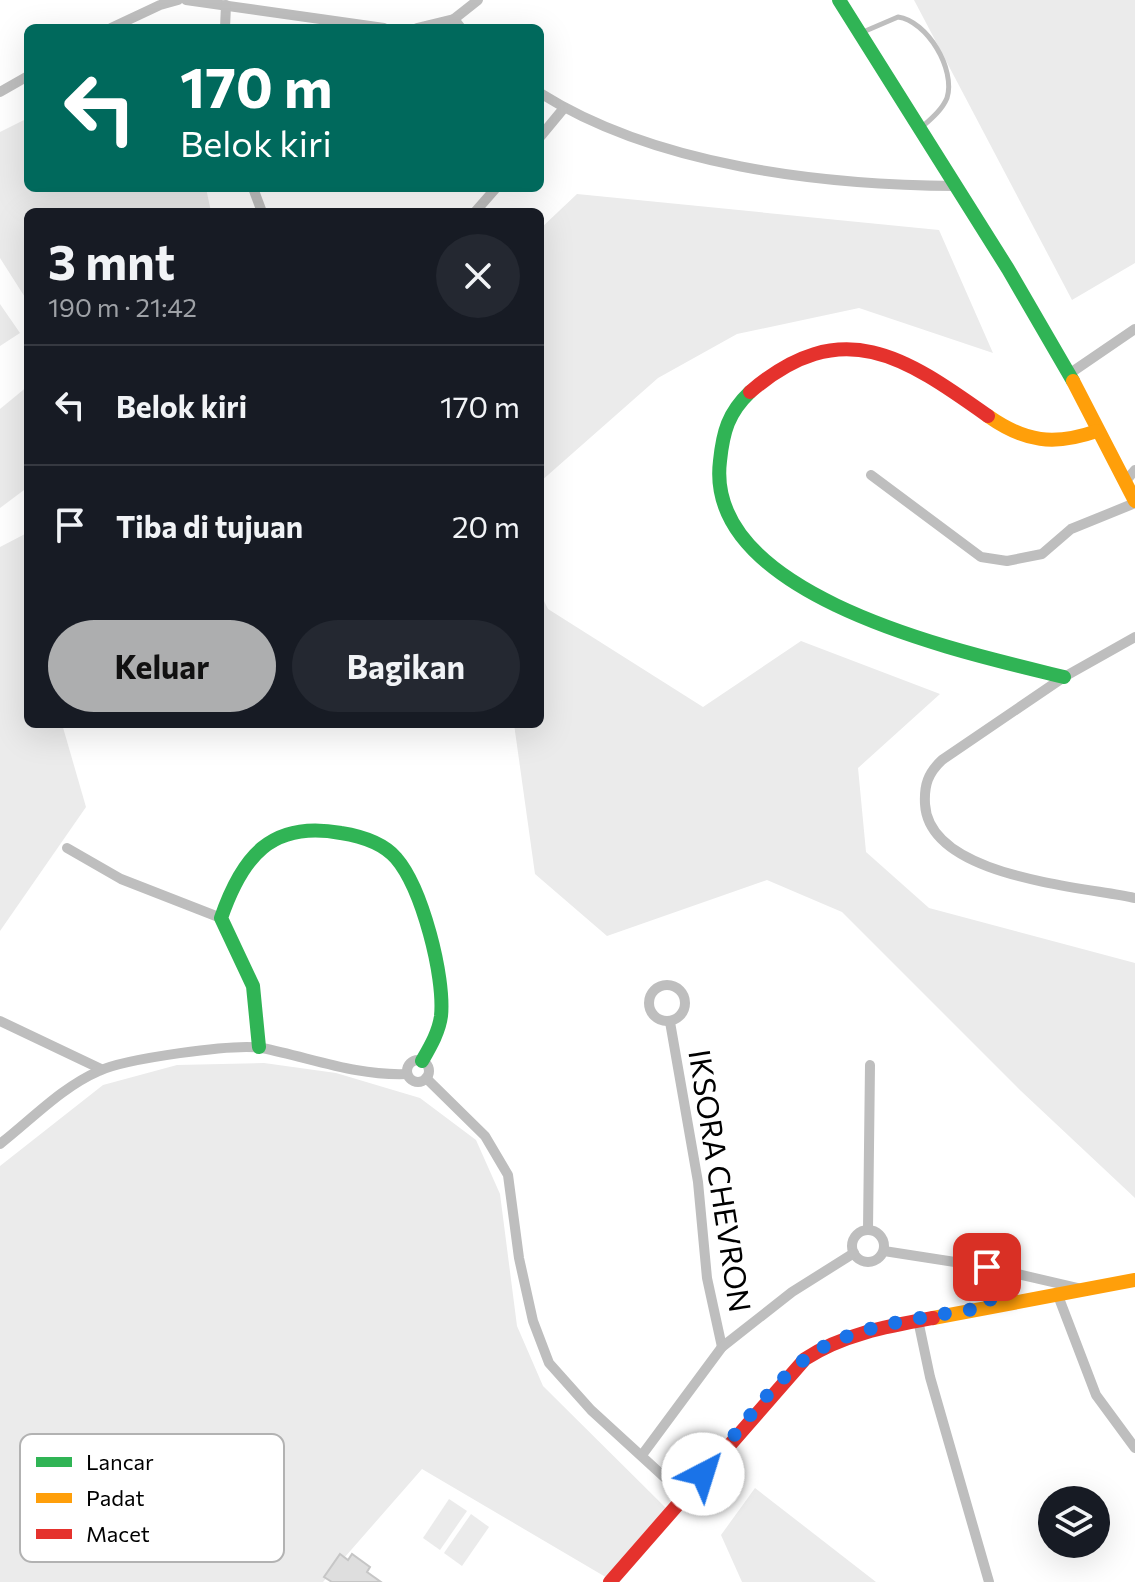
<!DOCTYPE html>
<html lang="id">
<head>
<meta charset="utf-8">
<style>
	:root { --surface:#171b24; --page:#242831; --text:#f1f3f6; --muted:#9ea1a6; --line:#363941; --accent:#adaeaf }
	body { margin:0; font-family:Commissioner,sans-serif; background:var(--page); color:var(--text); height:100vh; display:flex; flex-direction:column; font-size:30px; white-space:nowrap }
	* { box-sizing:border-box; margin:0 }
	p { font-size:26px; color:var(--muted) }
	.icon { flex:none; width:44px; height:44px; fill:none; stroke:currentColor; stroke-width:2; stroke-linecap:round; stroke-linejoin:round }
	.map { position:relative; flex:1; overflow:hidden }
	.details { position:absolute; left:24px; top:208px; width:520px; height:520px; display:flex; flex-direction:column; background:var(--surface); border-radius:12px; box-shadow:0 8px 32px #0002 }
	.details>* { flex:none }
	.banner { position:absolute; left:24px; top:24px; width:520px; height:168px; border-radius:12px; box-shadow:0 8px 32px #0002; background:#00695c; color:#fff; overflow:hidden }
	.controls { position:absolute; left:1038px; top:1486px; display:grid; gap:16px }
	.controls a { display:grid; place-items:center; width:72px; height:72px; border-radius:50%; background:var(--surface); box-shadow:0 8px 32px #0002; font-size:40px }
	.pin { position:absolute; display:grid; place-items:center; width:68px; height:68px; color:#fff; margin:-34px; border-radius:16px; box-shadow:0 4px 12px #0006 }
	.me { position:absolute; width:88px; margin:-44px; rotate:40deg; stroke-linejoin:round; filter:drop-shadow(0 0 6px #0008) }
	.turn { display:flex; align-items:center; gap:28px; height:168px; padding:0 24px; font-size:36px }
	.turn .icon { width:104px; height:104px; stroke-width:2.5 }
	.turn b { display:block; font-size:56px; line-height:68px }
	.round { display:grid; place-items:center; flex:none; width:84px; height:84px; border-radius:42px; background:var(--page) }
	.summary { display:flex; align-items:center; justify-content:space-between; height:136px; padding:0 24px }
	h1 { font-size:48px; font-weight:700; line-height:60px }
	.cta { display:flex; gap:16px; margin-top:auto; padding:16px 24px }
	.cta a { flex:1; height:92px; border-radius:48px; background:var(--accent); color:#111; font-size:32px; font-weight:700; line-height:92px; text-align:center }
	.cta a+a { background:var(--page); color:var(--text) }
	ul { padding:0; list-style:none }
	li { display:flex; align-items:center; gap:24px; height:120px; padding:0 24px; border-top:2px solid var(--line) }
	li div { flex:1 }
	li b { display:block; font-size:30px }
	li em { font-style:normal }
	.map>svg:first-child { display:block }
	.green { fill:#ebebeb }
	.building { fill:#dedede; stroke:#c6c6c6; stroke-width:2 }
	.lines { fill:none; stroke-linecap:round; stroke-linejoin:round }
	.lane { stroke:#bebebe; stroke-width:5 }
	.street { stroke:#bebebe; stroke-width:10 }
	.fast { stroke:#30b455; stroke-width:14 }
	.slow { stroke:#ff9f0a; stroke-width:14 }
	.jam { stroke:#e5322d; stroke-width:14 }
	.route { stroke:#1a73e8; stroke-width:14; stroke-dasharray:0 25.2 }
	.labels { text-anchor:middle; stroke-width:6; stroke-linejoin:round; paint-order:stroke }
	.street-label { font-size:30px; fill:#000; stroke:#fff }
	.key { fill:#fff; stroke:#b2b2b2; stroke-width:2 }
	.key-label { font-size:22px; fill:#000 }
</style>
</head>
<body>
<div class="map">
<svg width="1135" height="1582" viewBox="0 0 1135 1582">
	<rect width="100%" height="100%" fill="#fff"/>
	<g class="green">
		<polygon points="914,0 1135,0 1135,263 1072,300"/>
		<polygon points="28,118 28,188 206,188 211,212 28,212 28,302 0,258 0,132"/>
		<polygon points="577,194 939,230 993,353 859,308 737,334 658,378 540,482 540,229"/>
		<polygon points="0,304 20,333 0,346"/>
		<polygon points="28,386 28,487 0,508 0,409"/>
		<polygon points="25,534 28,724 62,724 86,807 0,931 0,547"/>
		<polygon points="540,593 548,609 703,707 801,641 940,694 858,768 866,852 929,908 1135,963 1135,1198 1021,1091 842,912 767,880 607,936 535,874 514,724 540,724"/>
		<polygon points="264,1063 336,1073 420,1098 476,1140 500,1194 517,1326 543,1386 669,1511 609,1579 422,1469 323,1582 0,1582 0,1166 103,1085 177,1065"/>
		<polygon points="755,1488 876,1582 742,1582 721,1535"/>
		<polygon points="449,1499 467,1511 440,1550 423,1538"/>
		<polygon points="471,1514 489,1527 462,1566 444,1553"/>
	</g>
	<polygon class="building" points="340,1554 348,1560 352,1554 370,1567 367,1572 381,1582 332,1582 324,1577"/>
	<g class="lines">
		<path class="lane" d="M863 32 898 17C927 21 956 69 947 98 942 110 931 119 922 127"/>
		<g class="street">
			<polyline points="186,0 384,28"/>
			<polyline points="111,28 160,5 178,0"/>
			<polyline points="225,28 226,5"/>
			<polyline points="417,28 454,19"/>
			<polyline points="461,28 454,19 478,0"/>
			<polyline points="0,92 28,76"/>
			<path d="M540 93C656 166 821 185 956 186"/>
			<polyline points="540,137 564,108"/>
			<polyline points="253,188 262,212"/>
			<polyline points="475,212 496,188"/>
			<polyline points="1069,374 1135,329"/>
			<polyline points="871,475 981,557 1007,561 1042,554 1071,529 1135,503"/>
			<polyline points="1125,482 1135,470"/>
			<path d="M1135 637 1064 677 942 760C928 773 924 785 925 804 929 877 1079 886 1135 898"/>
			<polyline points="67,848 121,879 221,918"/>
			<circle cx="667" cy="1003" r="18"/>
			<polyline points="0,1021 101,1069"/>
			<polyline points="670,1022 698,1182 707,1278 722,1347"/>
			<circle cx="418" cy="1071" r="11"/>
			<polyline points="426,1078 485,1136 508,1175 519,1258 533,1321 549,1363 591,1410 685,1496"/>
			<path d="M0 1144C32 1119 62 1087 99 1071 124 1059 235 1043 262 1048 312 1058 356 1076 407 1074"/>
			<polyline points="868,1229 870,1065"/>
			<circle cx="868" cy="1246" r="16"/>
			<polyline points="884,1251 987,1267 1078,1288"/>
			<polyline points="1057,1293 1096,1395 1135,1448"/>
			<polyline points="986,1307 997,1288 987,1267"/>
			<polyline points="918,1320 930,1377 989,1582"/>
			<polyline points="642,1455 722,1347 792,1292 854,1253"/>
		</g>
		<g class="fast">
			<polyline points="839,0 1008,269 1073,381"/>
			<path d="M750 392C728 413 723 432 720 461 703 598 967 653 1064 677"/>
			<path d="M259 1047 253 986 221 918C242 857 271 820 341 833 360 836 383 843 396 858 422 888 445 976 441 1016 439 1032 430 1047 422 1061"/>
		</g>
		<g class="slow">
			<polyline points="1073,381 1135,501"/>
			<path d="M988 416C1025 442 1054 446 1097 431"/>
			<polyline points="933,1318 1135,1280"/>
		</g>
		<g class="jam">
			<path d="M750 392C842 313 905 357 988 416"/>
			<path d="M610 1582 805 1359C843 1334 889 1326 933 1318"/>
		</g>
	</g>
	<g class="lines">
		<path class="route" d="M703 1474C735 1436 766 1390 805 1359 848 1324 932 1317 986 1307L997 1288 987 1267"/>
	</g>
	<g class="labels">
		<g class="street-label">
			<text transform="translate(719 1181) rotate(81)" y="10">IKSORA CHEVRON</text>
		</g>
	</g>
	<rect x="20" y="1434" width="264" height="128" rx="12" class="key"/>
	<rect x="36" y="1457" width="36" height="10" fill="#30b455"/>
	<rect x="36" y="1493" width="36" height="10" fill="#ff9f0a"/>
	<rect x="36" y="1529" width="36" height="10" fill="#e5322d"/>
	<g class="key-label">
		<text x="86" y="1470">Lancar</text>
		<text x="86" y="1506">Padat</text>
		<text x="86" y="1542">Macet</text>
	</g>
</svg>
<div class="controls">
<a><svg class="icon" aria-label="layers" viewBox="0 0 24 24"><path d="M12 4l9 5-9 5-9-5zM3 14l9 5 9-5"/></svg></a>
</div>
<div class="pin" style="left:987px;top:1267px;background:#d93025"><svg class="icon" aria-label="arrive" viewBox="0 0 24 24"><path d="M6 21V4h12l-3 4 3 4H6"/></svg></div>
<svg class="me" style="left:703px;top:1474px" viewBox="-20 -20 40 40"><circle r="19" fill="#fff"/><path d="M0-13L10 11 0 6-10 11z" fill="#1a73e8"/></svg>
<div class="banner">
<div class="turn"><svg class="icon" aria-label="left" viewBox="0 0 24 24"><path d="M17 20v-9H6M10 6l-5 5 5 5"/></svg><div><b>170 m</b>Belok kiri</div></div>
</div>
<section class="details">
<div class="summary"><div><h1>3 mnt</h1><p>190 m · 21:42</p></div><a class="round"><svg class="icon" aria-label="close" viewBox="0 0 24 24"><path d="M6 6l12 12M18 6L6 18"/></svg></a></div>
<ul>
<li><svg class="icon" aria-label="left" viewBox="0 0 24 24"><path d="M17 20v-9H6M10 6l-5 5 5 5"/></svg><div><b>Belok kiri</b></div><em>170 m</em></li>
<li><svg class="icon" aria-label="arrive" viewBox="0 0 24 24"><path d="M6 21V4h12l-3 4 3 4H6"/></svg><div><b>Tiba di tujuan</b></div><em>20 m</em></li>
</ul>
<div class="cta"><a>Keluar</a><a>Bagikan</a></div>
</section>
</div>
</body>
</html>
